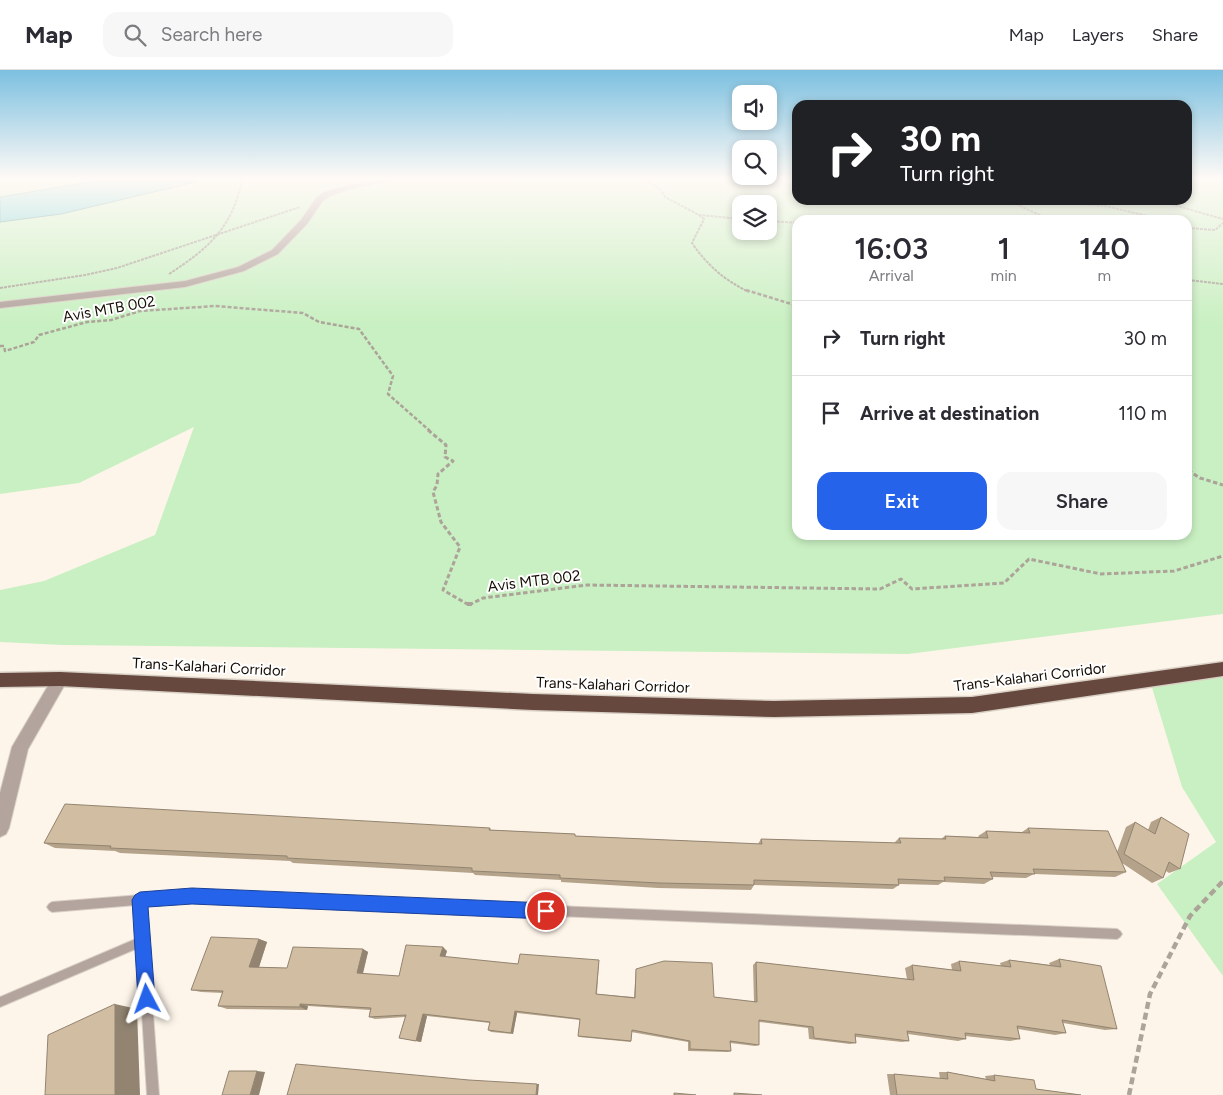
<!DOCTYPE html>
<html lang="en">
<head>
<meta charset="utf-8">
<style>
	:root { --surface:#fff; --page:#f7f7f7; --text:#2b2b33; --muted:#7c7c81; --line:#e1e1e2; --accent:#2563eb }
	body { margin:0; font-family:Figtree,sans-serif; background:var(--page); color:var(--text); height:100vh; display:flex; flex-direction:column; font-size:19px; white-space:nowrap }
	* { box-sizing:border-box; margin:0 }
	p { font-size:16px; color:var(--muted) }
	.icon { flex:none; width:28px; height:28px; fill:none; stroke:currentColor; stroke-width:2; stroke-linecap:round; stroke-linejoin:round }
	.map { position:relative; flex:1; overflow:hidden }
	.side { position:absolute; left:792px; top:145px; width:400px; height:325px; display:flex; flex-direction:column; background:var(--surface); border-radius:15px; box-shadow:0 2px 8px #0003 }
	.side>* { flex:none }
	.banner { position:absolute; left:792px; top:30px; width:400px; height:105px; border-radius:15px; box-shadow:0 2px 8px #0003; background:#202124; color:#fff; overflow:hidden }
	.controls { position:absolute; left:732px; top:15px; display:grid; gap:10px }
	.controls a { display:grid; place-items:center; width:45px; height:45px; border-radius:10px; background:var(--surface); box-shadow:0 2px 8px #0003; font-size:25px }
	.pin { position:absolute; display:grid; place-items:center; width:42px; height:42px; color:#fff; margin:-21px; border:2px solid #fff; border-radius:50%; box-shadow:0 1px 5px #0007 }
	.me { position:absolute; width:55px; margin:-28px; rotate:356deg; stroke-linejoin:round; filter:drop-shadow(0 0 4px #0008) }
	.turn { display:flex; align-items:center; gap:18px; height:105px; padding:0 25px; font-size:22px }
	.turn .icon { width:65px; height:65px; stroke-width:2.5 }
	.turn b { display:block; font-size:35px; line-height:42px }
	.eta { display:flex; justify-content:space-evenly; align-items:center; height:85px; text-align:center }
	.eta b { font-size:30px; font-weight:600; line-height:35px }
	.cta { display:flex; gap:10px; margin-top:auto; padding:10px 25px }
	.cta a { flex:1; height:58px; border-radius:15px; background:var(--accent); color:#fff; font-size:20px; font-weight:600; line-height:58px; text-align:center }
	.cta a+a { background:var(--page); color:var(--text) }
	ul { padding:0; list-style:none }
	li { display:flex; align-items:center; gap:15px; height:75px; padding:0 25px; border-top:1px solid var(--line) }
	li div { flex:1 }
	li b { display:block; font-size:19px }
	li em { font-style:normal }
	header { display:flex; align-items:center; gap:30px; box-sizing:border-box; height:70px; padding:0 25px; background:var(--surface); border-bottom:1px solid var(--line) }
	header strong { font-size:24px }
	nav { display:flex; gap:28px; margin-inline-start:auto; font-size:18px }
	.search { width:350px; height:45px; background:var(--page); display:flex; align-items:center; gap:12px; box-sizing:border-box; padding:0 18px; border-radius:15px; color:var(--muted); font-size:19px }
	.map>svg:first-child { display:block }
	.green { fill:#c9f0c2; fill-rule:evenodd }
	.water { fill:#7ad2d4; stroke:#5c9796 }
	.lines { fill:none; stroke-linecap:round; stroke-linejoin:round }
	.lane-casing { stroke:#d9d0c5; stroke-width:2 }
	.street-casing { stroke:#d9d0c5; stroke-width:2 }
	.highway-casing { stroke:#d9d0c5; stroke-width:3 }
	.path-far4 { stroke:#aca399; stroke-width:2; stroke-dasharray:3 1; stroke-linecap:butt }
	.path-far3 { stroke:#aca399; stroke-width:2.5; stroke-dasharray:4 2; stroke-linecap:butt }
	.path-far2 { stroke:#aca399; stroke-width:3; stroke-dasharray:4.5 2.5; stroke-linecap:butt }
	.path-far1 { stroke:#aca399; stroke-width:4; stroke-dasharray:5.5 3; stroke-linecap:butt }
	.path { stroke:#aca399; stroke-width:4.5; stroke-dasharray:7 4; stroke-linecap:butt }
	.lane { fill:#b3a49e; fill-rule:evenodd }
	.street { fill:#b3a49e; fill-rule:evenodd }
	.highway { fill:#66483e; fill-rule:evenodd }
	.wall { fill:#b4a38a }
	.shaded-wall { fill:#928471 }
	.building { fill:#d1bda1; stroke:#928471 }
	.route { fill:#2563eb; stroke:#184099 }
	.labels { text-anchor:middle; stroke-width:4; stroke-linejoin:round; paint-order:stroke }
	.street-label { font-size:15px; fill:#150e05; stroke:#fff }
</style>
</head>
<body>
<header>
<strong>Map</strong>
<div class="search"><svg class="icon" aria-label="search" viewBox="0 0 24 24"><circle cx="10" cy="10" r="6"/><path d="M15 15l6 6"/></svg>Search here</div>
<nav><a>Map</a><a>Layers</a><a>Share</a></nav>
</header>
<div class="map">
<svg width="1223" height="1025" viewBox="0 0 1223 1025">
	<rect width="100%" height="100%" fill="#fef5ea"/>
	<g class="green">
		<path d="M0 110H797L798 130H1188V110H1223V544L908 584 62 575 0 572V520L44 511 155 465 194 357 79 413 0 424ZM741 134H769V161H741ZM798 150H1188V465H798Z"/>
		<polygon points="1223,599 1223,906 1157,814 1216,772 1182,717 1150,611"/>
	</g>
	<polygon class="water" points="102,110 204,110 61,144 0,152 0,127"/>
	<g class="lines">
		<g class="lane-casing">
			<polygon id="lane" points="192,821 1117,859 1120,861 1122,864 1120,867 1117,869 192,831 145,834 159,1025 147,1025 138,878 0,937 0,927 138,868 136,835 52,842 49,840 47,837 49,834 52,832"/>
		</g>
		<g class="street-casing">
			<g id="street">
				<polygon points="381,110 396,110 350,119 330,126 322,132 307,154 278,184 244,201 185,217 0,238 0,232 185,211 238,197 272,180 301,150 316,128 324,122 349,115"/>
				<polygon points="60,602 65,604 68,609 28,679 9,758 6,764 0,767 0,723 12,677 55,604"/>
			</g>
		</g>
		<g class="highway-casing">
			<polygon id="highway" points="1223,592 1223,606 972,643 774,647 533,640 60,616 0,617 0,603 60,602 533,624 774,631 972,627"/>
		</g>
		<g class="path-far4">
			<polyline points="646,110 661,120 665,127 699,145 741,149"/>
			<polyline points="1015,130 1016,134 1050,150"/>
			<polyline points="1061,130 1068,133 1105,136 1165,150"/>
			<polyline points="1156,130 1223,149"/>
			<path d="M699 145 704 149 692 173C707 195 724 210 749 222"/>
			<polyline points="769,151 798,153"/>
			<polyline points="1188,158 1215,160 1223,153"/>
			<path d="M169 204C209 178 232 158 242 110"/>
			<polyline points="1188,210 1223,214"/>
			<polyline points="0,218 85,205 117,198 300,137"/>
		</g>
		<g class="path-far3">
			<polyline points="746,220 798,236"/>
			<polyline points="0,276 4,276 5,281 34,272 39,265 87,252 111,250 140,241 215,236 303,243 319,252 359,259 393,306 388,324 430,361"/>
		</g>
		<g class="path-far2">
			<polyline points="428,360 446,375 445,387 453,391 438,404 437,415 433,422 441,452 460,477 443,520 469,535"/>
			<polyline points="1188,400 1200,408 1223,415"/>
			<polyline points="469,535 483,528 587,515 880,519 901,509 912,519 1004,513 1029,489 1101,504 1174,501 1223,486"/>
		</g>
		<polyline class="path-far1" points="467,534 472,534"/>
		<polyline class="path" points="1129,1025 1150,924 1190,846 1223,811"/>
		<use href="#lane" class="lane"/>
		<use href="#street" class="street"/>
		<use href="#highway" class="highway"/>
	</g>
	<g class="wall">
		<polygon points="1161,747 1180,799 1169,803 1166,801 1163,808 1152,813 1122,793 1126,802 1115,807 1034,804 1026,808 992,807 993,809 984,814 943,812 938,815 899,814 899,815 893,819 754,815 751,820 658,818 561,812 561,810 475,805 473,803 293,793 290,791 120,783 115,781 55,778 44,773 490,758 491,760 575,764 575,766 758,774 761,769 894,773 899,768 941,769 945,766 979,767 978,766 986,761 1022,762 1028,758 1117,782 1126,757 1135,752 1148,760 1151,752"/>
		<polygon points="259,869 267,872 259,897 287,898 363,879 368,882 363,904 399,906 447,881 445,887 518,894 599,890 597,924 634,927 636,899 714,927 754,932 753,895 756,892 907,909 905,898 912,895 952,900 951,894 959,891 1001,896 1000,893 1009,890 1050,895 1049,893 1059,889 1117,959 1105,960 1063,953 1066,963 1055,965 1018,959 1020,969 1010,971 965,966 966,969 958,971 908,964 909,971 902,972 856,967 856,973 850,974 809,969 808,958 759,952 759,975 755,976 730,973 731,981 728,982 688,981 688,972 631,962 631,972 579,967 578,966 580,950 517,943 513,964 491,962 488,960 490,953 427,946 421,972 399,968 405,947 375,949 369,947 370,940 308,936 307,940 227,939 218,936 223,923 201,922 191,920"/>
		<polygon points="939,1002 947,1002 986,1009 985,1006 994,1005 1036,1019 1081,1025 890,1025 887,1004 894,1004 940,1009"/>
	</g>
	<g class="shaded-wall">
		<polygon points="259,869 267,872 258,900 249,897"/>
		<polygon points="443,877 447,881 444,890 440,886"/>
		<polygon points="363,879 368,882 362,906 357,903"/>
		<polygon points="115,934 137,939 140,1025 115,1025"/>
		<polygon points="300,934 308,936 307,940 300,937"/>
		<polygon points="515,941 517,943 513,964 511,963"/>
		<polygon points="423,944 427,946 421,972 416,971"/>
		<polygon points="257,1001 265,1002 259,1025 250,1025"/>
		<polygon points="537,1014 539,1014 538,1025 536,1025"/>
	</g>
	<g class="building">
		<polygon points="65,734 490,758 489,760 575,764 575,766 762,774 761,769 901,773 899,768 946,769 945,766 988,768 986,761 1030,763 1028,758 1108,761 1126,802 1033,799 1035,804 990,802 993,809 944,807 945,811 898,809 899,815 754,810 754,815 659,813 560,808 560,805 472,801 472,798 287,788 287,786 110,778 111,776 44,773"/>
		<polygon points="1161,747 1189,764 1180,799 1169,792 1163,808 1124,784 1135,752 1155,764"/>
		<polygon points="211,867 259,869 249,897 287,898 293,877 363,879 357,903 399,906 406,875 443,877 440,886 518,894 520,884 599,890 596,924 635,928 636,899 664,891 712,893 714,927 757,932 756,892 914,910 912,895 961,901 959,891 1011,897 1009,890 1061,897 1059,889 1101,896 1117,959 1062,950 1066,963 1017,956 1020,969 965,963 966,969 907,961 909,971 855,964 856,973 814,968 813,957 759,950 759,975 730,971 731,981 690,979 690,971 632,960 631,971 578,966 580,949 515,941 511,963 488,960 490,952 423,944 416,971 399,968 406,945 369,947 371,938 300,934 300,937 218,936 223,921 191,920"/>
		<polygon points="115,934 115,1025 45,1025 48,965"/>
		<polygon points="296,994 469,1010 537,1014 536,1025 287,1025"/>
		<polygon points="229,1001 257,1001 250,1025 222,1025"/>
		<polygon points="947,1002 995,1011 994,1005 1034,1010 1036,1019 1081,1025 897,1025 894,1004 948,1009"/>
		<polygon points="674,1023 696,1025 674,1025"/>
		<polygon points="734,1023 762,1025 734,1025"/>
	</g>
	<linearGradient id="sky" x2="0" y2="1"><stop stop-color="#7cc0e0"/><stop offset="0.43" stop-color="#fffaf6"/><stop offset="1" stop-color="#fffaf6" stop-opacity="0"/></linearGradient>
	<rect width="1223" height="253" fill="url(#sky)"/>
	<polygon class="route" points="192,818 546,833 551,835 554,841 551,846 546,849 192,834 148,837 155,929 153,935 147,937 141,935 138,929 132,830 135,825 140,822"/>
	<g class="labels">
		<g class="street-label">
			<text transform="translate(109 239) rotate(-10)" y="5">Avis MTB 002</text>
			<text transform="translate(534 511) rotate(-7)" y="5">Avis MTB 002</text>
			<text transform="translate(209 597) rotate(3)" y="5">Trans-Kalahari Corridor</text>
			<text transform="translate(1030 607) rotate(-7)" y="5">Trans-Kalahari Corridor</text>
			<text transform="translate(613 615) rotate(2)" y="5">Trans-Kalahari Corridor</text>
		</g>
	</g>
</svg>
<div class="controls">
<a><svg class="icon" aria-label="sound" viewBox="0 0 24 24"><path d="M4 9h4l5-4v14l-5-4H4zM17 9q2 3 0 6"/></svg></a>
<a><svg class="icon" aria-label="search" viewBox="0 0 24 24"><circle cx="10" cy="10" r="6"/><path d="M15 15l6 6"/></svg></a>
<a><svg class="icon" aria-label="layers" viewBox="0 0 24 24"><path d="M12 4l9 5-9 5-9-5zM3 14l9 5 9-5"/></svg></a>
</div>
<div class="pin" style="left:546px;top:841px;background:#d93025"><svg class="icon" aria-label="arrive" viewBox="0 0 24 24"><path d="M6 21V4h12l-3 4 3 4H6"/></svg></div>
<svg class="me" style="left:147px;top:929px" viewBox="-20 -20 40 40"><path d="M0-17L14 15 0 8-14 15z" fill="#2563eb" stroke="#fff" stroke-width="4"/></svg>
<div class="banner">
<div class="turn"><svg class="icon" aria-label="right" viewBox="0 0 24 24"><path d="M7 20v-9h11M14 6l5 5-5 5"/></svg><div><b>30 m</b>Turn right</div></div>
</div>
<section class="side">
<div class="eta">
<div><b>16:03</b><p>Arrival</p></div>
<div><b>1</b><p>min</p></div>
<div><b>140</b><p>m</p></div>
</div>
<ul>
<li><svg class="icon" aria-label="right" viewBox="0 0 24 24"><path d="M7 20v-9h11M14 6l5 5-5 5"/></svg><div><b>Turn right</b></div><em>30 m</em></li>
<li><svg class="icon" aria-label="arrive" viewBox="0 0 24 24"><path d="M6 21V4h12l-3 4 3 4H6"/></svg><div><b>Arrive at destination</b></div><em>110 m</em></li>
</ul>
<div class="cta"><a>Exit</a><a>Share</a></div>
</section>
</div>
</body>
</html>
